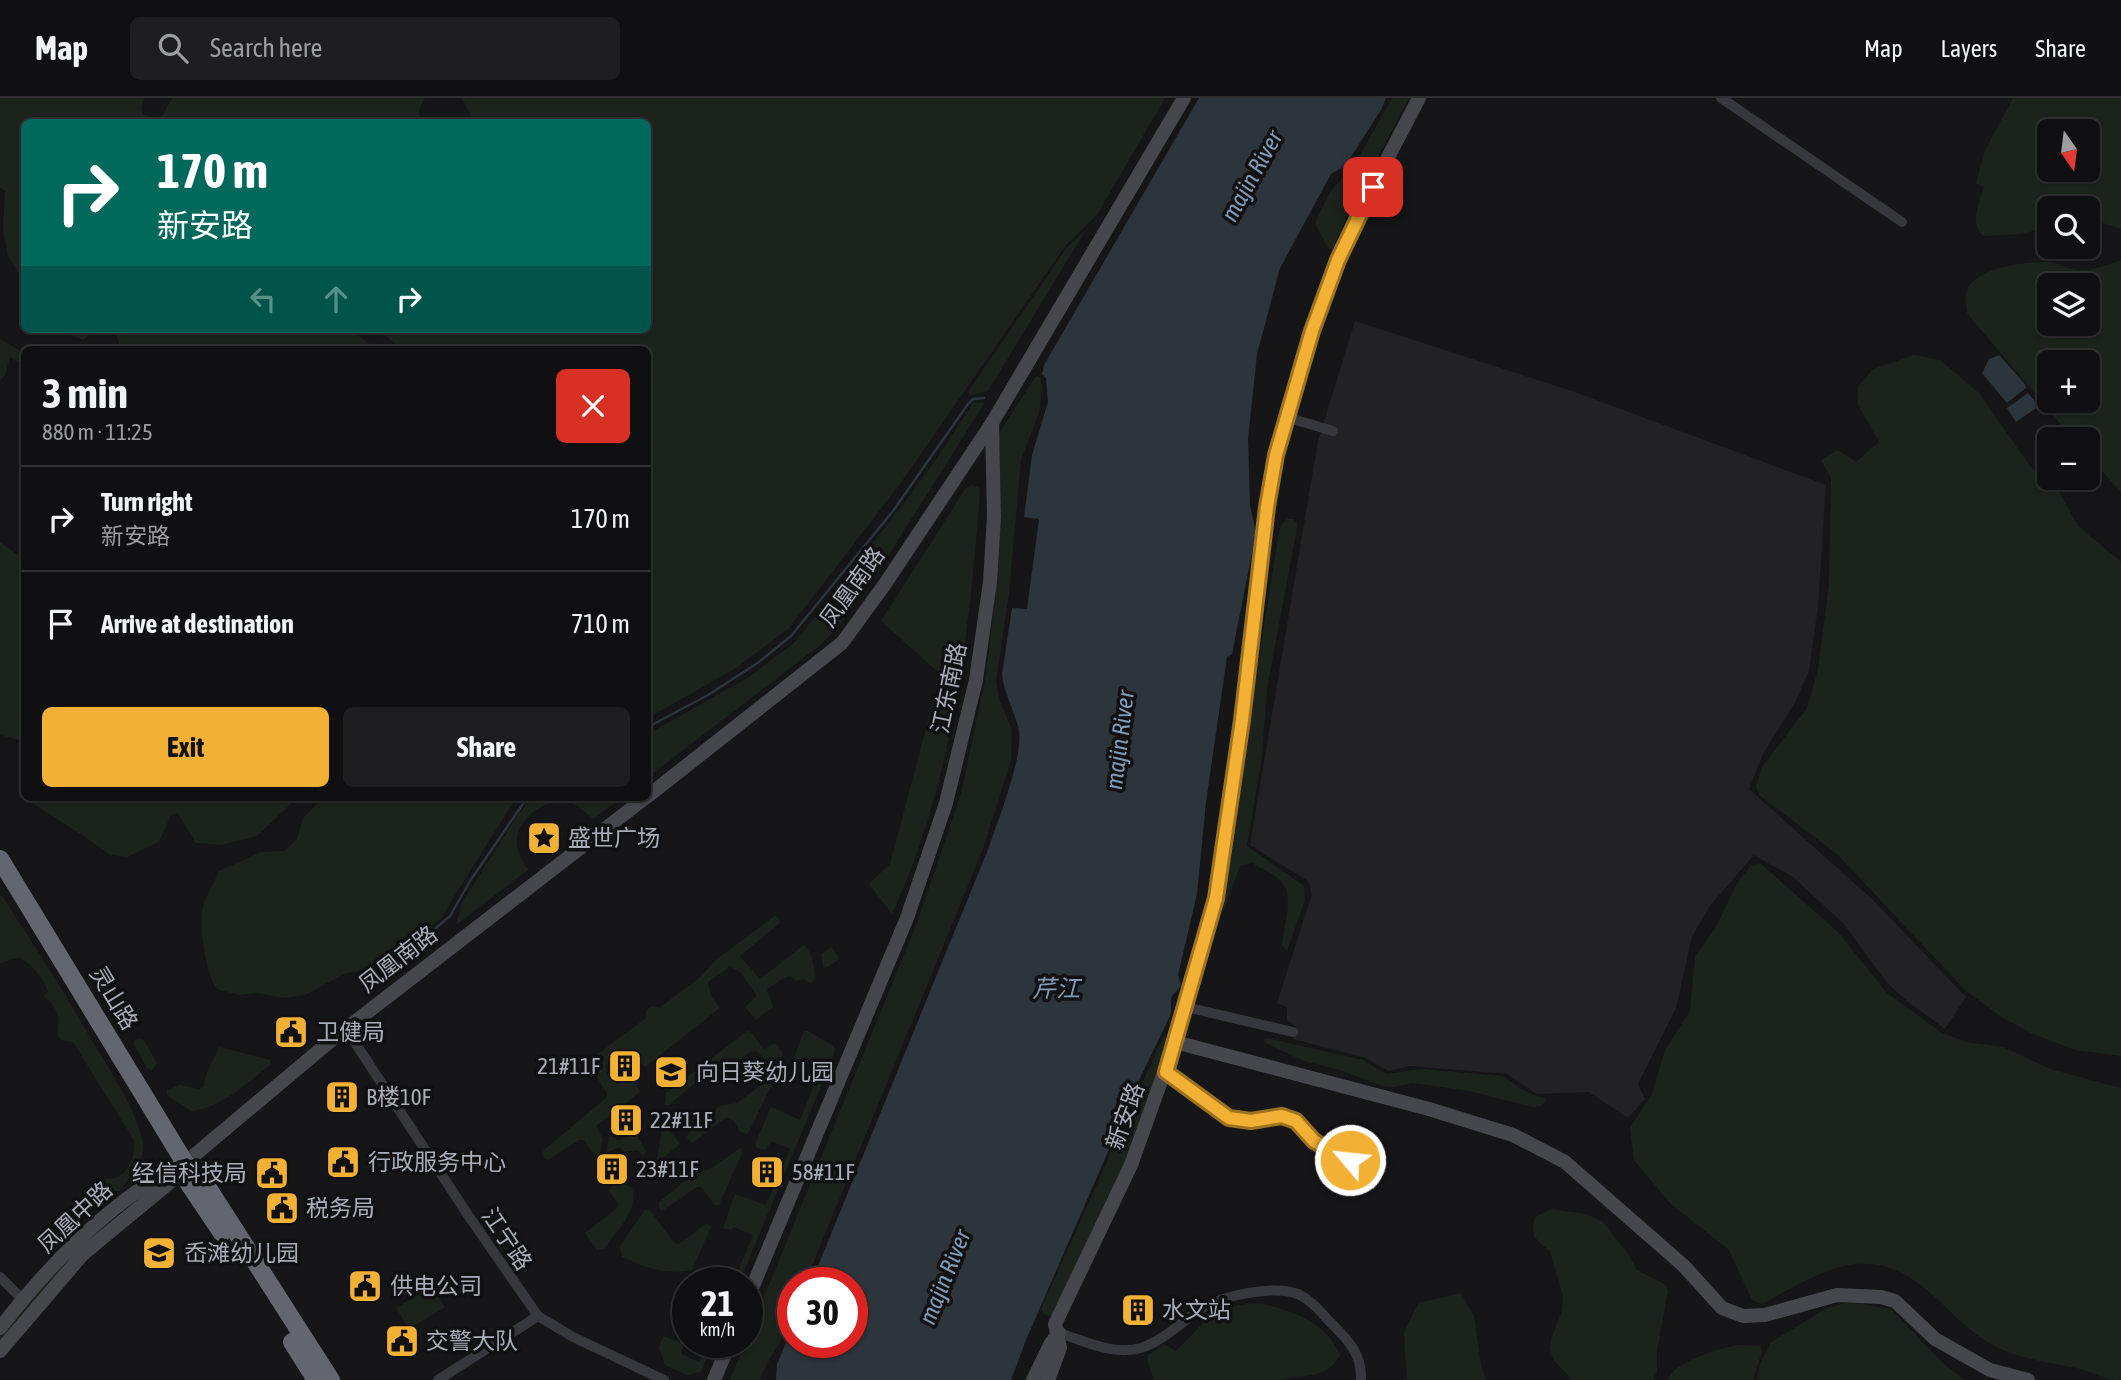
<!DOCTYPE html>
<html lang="en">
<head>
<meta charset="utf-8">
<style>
	:root { --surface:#101012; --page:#1e1e20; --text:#f1f3f6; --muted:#9c9d9f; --line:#303032; --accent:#f2b134 }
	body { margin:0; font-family:"Asap Condensed","Noto Sans SC",sans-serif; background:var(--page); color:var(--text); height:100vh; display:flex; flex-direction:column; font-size:26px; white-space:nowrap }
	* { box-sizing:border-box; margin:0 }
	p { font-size:23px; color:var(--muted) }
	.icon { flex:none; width:38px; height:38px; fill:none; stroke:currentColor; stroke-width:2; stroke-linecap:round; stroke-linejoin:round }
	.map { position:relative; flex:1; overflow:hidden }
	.panel { position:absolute; left:21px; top:248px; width:630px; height:455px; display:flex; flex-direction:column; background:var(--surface); border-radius:10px; box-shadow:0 2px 5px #0004,0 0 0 2px var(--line) }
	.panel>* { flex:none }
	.hud { position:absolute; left:21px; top:21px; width:630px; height:214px; border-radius:10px; box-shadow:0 2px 5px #0004,0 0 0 2px var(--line); background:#00695c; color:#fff; overflow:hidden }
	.needle { width:46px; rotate:166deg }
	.controls { position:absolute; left:2037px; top:21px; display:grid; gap:14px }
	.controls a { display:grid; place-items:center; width:63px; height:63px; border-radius:10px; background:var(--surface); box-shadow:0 2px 5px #0004,0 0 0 2px var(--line); font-size:35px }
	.speed { position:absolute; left:672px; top:1169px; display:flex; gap:14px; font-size:35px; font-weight:700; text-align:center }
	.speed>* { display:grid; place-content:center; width:91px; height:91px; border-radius:50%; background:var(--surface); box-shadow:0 2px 5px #0004,0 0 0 2px var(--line); line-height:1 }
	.speed small { font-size:18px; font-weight:400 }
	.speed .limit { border:10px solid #d22; background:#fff; color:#111 }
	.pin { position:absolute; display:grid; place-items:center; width:60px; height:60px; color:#fff; margin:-30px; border-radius:14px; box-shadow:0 4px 10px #0006 }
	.me { position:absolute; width:77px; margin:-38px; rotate:298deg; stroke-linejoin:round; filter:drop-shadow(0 0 5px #0008) }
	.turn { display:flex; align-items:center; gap:24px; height:147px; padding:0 21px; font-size:32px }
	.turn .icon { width:91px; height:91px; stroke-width:2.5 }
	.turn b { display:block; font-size:49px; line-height:60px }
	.lanes { display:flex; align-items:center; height:66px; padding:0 21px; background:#0003; justify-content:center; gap:35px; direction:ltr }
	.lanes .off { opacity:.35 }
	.round { display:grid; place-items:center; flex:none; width:74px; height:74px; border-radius:10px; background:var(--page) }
	.head { display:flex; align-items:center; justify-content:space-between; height:119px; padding:0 21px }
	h1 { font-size:42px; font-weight:700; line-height:52px }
	.cta { display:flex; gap:14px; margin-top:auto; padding:14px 21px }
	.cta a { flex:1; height:80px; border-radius:10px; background:var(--accent); color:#111; font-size:28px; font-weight:700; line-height:80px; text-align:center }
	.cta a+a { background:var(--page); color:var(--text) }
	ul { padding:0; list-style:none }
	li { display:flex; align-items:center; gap:21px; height:105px; padding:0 21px; border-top:2px solid var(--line) }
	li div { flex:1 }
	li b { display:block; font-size:26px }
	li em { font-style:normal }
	header { display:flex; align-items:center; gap:42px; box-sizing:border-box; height:98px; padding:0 35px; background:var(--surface); border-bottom:2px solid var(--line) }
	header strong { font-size:33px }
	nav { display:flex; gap:38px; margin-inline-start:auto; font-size:24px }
	.search { width:490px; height:63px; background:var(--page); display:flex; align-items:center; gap:18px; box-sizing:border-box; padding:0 24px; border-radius:10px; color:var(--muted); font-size:26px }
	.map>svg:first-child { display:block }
	.built { fill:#222225 }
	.green { fill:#1c231d; fill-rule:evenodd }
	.water { fill:#2c353c }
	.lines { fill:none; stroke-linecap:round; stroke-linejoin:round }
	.stream { stroke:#2c353c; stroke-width:2.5 }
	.street { stroke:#37383d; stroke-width:10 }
	.secondary { stroke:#45474d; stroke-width:14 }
	.highway { stroke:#63666e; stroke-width:18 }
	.route-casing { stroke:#9d7322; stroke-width:18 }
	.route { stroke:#f2b134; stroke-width:12 }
	.labels { text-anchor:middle; stroke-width:7; stroke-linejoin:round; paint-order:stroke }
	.street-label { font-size:23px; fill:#a8adb8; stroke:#111113 }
	.poi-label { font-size:23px; fill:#a8adb8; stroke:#111113; text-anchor:start }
	.water-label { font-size:24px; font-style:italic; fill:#7f9bb3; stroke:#111113 }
</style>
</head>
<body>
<header>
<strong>Map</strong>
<div class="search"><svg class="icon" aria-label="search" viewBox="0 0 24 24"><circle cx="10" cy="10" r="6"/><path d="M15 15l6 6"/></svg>Search here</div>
<nav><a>Map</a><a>Layers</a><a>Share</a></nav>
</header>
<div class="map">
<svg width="2121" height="1282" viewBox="0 0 2121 1282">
	<rect width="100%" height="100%" fill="#161618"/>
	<polygon class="built" points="1355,223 1572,293 1826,387 1818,508 1809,573 1795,604 1763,656 1749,691 1872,801 1966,899 1945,931 1907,903 1887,885 1844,826 1793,779 1754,757 1709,809 1692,839 1676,910 1638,986 1645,1001 1628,1020 1589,994 1537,996 1507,976 1411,968 1388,973 1366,960 1293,941 1296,929 1287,922 1287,909 1277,905 1312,796 1308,783 1250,747 1318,343"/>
	<g class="green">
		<polygon points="0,0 144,0 141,9 143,16 155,21 163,17 172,0 425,0 419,12 420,24 24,24 24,182 8,159 3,131 5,93 0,89"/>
		<polygon points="462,0 1165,0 1097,117 1066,147 900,386 789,530 736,570 648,620 648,252 403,252 377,231 648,231 648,24 477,24 472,20"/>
		<polygon points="1392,0 1409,0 1346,120 1332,152 1328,150 1315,125 1330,94 1355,66"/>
		<path d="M2013 0H2121V131L2096 123 2088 124V110H2049V129L2021 136 1983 138C1969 125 1979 104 1984 89L1976 85 1985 52ZM2049 33H2088V72H2049Z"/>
		<polygon points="1085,133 988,293 971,297 968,294 1067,149"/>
		<path d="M2121 162V394L2088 358V341H2073L1967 215C1966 207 1964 196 1969 188 1983 169 2024 164 2046 164 2057 164 2067 171 2078 172 2094 172 2107 167 2121 162ZM2049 187H2088V226H2049ZM2049 264H2088V303H2049Z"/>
		<polygon points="62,231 95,231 83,242 66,235"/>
		<polygon points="112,231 351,231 376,252 120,252 118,240"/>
		<polygon points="0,241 24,255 22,265 10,259 5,277 0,283"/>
		<polygon points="1914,257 1940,262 1979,295 2030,368 2058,392 2078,428 2121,464 2121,958 2075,952 2031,935 2003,920 1966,893 1837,756 1760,698 1756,689 1762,669 1807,610 1818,571 1829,486 1831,380 1821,362 1838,352 1856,364 1879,344 1858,307 1858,288 1873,271"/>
		<path d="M1036 278 1040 279 1042 292 1039 314 1021 362 1009 495 996 583 999 601 1012 632 1011 662 983 751 805 1185H793C793 1193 794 1204 793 1213 788 1238 768 1258 760 1282H730L917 825 961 695 986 578 995 499 1001 405 999 335Z"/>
		<polygon points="982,304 984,306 869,488 836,531 819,548 648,679 648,636 749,579 795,544 901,409 935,363 973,305"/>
		<path d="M971 387 979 389 980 394C969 537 953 685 892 816L869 786 890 766 939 581 938 574 881 523 966 390Z"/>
		<path d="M1287 421H1293L1297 425 1296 435 1267 590 1262 658 1247 748 1304 788 1305 802 1287 853 1282 847C1283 829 1296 797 1280 782 1273 775 1261 771 1252 765L1240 768 1224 812 1220 813 1219 808 1243 642 1260 553 1278 440 1281 427Z"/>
		<polygon points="0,444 24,462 24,654 23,643 0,637"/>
		<polygon points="29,700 297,700 257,738 220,747 196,745 178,715 171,717 159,744 127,759 110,757 88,741 34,706"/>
		<path d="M323 700H518L509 711 441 820 409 847 371 869 344 876 305 897 285 900 257 895 238 897 217 891C206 877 198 826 203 809 206 797 214 785 219 773L261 754 284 753 297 741 303 720Z"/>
		<path d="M531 700H621L593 721C586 715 580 708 571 705 547 698 515 720 517 746 518 755 523 764 528 772L456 827 462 805 517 718Z"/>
		<path d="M1760 765 1838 834 1887 895 1942 935 1966 944 2003 949 2050 971 2121 990V1282C2102 1282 2097 1275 2081 1271 2045 1263 2010 1261 1980 1239 1939 1210 1914 1161 1855 1166 1826 1169 1788 1192 1762 1206L1752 1202 1729 1152 1671 1106 1634 1062 1630 1030 1652 996 1665 952 1690 913 1695 859 1716 829 1736 787 1751 767Z"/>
		<path d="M0 795C32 843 62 891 91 941 106 966 144 1023 143 1051 142 1066 128 1081 120 1093H112L105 1082 106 1080C125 1085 137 1058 134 1042L73 944C51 944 60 931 58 919 56 910 51 904 44 898L48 894C45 883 29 860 17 860 12 860 6 864 0 865Z"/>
		<path d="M776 817 781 824 740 858 760 881 804 847C813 854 814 870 815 881L811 886 804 881 797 883 790 878 782 881 767 891 773 909 756 922 745 909 757 898 740 874 730 869 708 884 711 898 720 910 645 969 628 951 605 968 609 981 618 986 630 982 635 984 640 994 596 1028 603 1041 600 1056H594L584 1042H579L548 1062 544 1060 543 1053 607 999V995C599 985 595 974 587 964L646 920C644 911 651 905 659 910L698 881 717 861Z"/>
		<polygon points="831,849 838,858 838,862 826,870 823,869 821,856"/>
		<polygon points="747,933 751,934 764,951 775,945 782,953 783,959 771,971 758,954 751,953 723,974 700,981 669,1007 665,1007 666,995"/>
		<polygon points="804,933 808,933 833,948 835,951 834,957 739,1185 733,1185 753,1137 734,1129 731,1132 723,1130 735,1096 766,1107 790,1051 771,1043 766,1052 757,1050 755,1046 771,1009 800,1022 823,966 804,959 801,967 792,965"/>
		<polygon points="1164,937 1168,942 1124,1074 1051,1218 1044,1216 1041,1211"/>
		<polygon points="1265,940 1363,962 1386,976 1420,971 1503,978 1521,991 1537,998 1545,999 1546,1003 1541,1008 1533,1009 1470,993 1412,985 1394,989 1383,988 1340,972 1304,963 1266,945 1264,943"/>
		<polygon points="140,941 144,943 157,965 152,972 147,970 133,945 134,942"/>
		<path d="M219 949 270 962 271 966C247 985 222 1010 191 1013L167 997V992L180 987 200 991 204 988C204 975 214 962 219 949Z"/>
		<polygon points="770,980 773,984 748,1036 740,1034 734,1023 727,1019 694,1044 690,1044 687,1040 689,1034 720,1008 737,1005"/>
		<polygon points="663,1024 680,1046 659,1063 657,1061"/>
		<polygon points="634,1037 638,1039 646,1054 644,1059 638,1052 625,1054 619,1049 606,1055 609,1039 613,1039 618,1042"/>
		<polygon points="740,1050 742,1051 742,1055 719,1107 715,1107 702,1090 697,1089 662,1113 659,1110 659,1104 695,1075 710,1071"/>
		<path d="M620 1084 632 1090C640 1111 615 1135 604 1151L597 1152 585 1135 616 1111 619 1106 608 1092Z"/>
		<polygon points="1551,1111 1586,1116 1603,1124 1628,1156 1637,1172 1666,1187 1668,1193 1657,1253 1657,1273 1653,1282 1572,1282 1553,1261 1550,1251 1551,1241 1562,1212 1563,1198 1550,1153 1541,1146 1534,1138 1533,1126 1535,1119"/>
		<path d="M645 1112H650L674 1145 679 1146 707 1125 711 1129 692 1172C663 1177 648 1170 622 1159L620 1148Z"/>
		<polygon points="113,1120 0,1243 0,1234 81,1145"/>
		<polygon points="432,1188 445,1209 409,1231 396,1210"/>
		<polygon points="1461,1195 1474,1218 1481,1266 1486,1282 1407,1282 1404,1235 1418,1205"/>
		<polygon points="1849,1204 1891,1211 1944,1266 1965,1282 1757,1282 1760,1266 1770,1245 1825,1211"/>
		<path d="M1258 1205C1290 1212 1327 1224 1340 1257 1328 1282 1302 1276 1280 1282H1154L1147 1262 1148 1257 1164 1246 1176 1253C1183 1247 1211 1215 1215 1214 1228 1208 1244 1206 1258 1205Z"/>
		<polygon points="663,1238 684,1246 681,1256 699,1264 708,1244 714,1244 701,1274 687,1277 665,1267 659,1250"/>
		<path d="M1738 1247 1760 1248 1762 1253 1753 1282H1668C1672 1264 1721 1250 1738 1247Z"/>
	</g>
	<g class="water">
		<path d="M1199 0H1386L1381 12 1345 68 1331 76 1280 170 1257 256 1248 341 1250 407 1256 435 1232 556 1227 559 1206 704 1197 796 1178 877 1181 887C1179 892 1175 894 1172 898 1169 904 1173 911 1170 918L1141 978 1026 1242 1011 1282H776L777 1266 793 1228V1244H852V1185H811L989 749C998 722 1023 660 1019 633 1015 613 1004 596 1002 576L1012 510 1027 511 1039 421 1024 419 1032 357 1048 304 1046 280 1042 276 1044 267Z"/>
		<polygon points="1999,257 2025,286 2026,290 2007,305 1982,275 1989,261"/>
		<polygon points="2028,295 2039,308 2016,324 2007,310"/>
	</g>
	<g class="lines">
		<g class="stream">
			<polyline points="648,629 708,597 759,564 791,538 893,413 968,306 973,301 984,300"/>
			<polyline points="359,879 416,847 450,818 470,783 527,700"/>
		</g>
		<g class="street">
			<polyline points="1721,0 1902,124"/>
			<polyline points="1286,319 1333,333"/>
			<polyline points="1186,909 1293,934"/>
			<polyline points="346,931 468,1117 538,1218 573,1239 664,1282"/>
			<polyline points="1166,974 1229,1020 1251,1023 1282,1018 1296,1023 1314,1043 1326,1050 1347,1057 1350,1062 1335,1090"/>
			<polyline points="0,1179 23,1202"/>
			<path d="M1059 1235C1085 1243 1114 1258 1141 1250 1165 1242 1183 1222 1204 1209 1226 1197 1274 1187 1298 1196 1311 1202 1320 1213 1330 1224 1348 1242 1362 1255 1361 1282"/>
			<polyline points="438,1282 538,1218"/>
		</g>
		<g class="secondary">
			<polyline points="648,698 842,545 885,486 992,325 1184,0"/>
			<polyline points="1175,944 1429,1011 1513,1037 1565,1064 1684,1168 1722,1210 1743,1218 1765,1217 1837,1197 1881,1199 1895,1203 1935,1241 1990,1272 2028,1282"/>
			<polyline points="747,1202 907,820 946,705 976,582 990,484 994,418 992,325"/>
			<path d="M0 1230C49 1167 109 1104 180 1067"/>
			<polyline points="0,1253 83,1156 170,1084 185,1065 334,940 645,700"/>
			<polyline points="714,1282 730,1244"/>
			<polyline points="1033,1282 1051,1245 1059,1235"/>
			<polyline points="1048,1282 1060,1250 1055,1226 1131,1067 1175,944 1216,800 1242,622 1267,409 1276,357 1289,306 1338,162 1361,111 1419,0"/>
		</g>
		<g class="highway">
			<polyline points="0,761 185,1065 201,1079 331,1282"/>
			<polyline points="185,1065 189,1086 222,1135"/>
			<polyline points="292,1244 316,1282"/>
		</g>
	</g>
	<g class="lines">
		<g class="route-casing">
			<polyline id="route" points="1350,1062 1347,1057 1326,1050 1314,1043 1296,1023 1282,1018 1251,1023 1229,1020 1166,974 1216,800 1242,622 1267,409 1276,357 1312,233 1338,162 1373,89"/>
		</g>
		<use href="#route" class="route"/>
	</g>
	<defs>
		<g id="sight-square" transform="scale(1.75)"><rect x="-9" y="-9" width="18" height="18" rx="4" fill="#f2b134" stroke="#111113"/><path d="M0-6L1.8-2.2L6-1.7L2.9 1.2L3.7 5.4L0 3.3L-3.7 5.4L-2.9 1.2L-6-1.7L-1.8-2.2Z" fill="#111"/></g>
		<g id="civic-square" transform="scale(1.75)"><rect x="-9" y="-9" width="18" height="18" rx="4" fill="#f2b134" stroke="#111113"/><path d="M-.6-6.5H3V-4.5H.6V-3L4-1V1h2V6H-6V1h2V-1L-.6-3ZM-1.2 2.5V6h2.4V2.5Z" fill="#111"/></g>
		<g id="building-square" transform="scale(1.75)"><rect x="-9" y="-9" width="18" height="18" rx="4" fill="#f2b134" stroke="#111113"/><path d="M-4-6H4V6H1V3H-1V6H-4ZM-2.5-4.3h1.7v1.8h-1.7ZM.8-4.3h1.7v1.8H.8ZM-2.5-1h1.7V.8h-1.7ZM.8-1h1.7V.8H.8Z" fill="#111"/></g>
		<g id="school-square" transform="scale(1.75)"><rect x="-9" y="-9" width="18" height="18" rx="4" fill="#f2b134" stroke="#111113"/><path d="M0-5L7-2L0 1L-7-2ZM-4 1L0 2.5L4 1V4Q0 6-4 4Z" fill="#111"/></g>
	</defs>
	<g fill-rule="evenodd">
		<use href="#sight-square" x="544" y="740"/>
		<use href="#civic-square" x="291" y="934"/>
		<use href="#building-square" x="625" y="968"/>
		<use href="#school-square" x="671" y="974"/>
		<use href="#building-square" x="342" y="999"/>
		<use href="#building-square" x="626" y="1022"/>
		<use href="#civic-square" x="343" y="1064"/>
		<use href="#building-square" x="612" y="1071"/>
		<use href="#building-square" x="767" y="1074"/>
		<use href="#civic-square" x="272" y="1075"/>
		<use href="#civic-square" x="282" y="1110"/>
		<use href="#school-square" x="159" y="1155"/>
		<use href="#civic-square" x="365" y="1188"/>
		<use href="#building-square" x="1138" y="1212"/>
		<use href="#civic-square" x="402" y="1243"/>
	</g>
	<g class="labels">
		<g class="street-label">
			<text transform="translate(852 489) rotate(-54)" y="8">凤凰南路</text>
			<text transform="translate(949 590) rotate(-78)" y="8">江东南路</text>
			<text transform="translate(398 861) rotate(-38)" y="8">凤凰南路</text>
			<text transform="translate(114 900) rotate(59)" y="8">灵山路</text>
			<text transform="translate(1125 1018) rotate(-70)" y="8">新安路</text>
			<text transform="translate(75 1119) rotate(-43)" y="8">凤凰中路</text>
			<text transform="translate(507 1141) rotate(56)" y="8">江宁路</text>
		</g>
		<g class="poi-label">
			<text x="568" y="748">盛世广场</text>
			<text x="316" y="942">卫健局</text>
			<text x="600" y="976" text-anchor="end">21#11F</text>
			<text x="696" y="982">向日葵幼儿园</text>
			<text x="366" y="1007">B楼10F</text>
			<text x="650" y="1030">22#11F</text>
			<text x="368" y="1072">行政服务中心</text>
			<text x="636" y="1079">23#11F</text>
			<text x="792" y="1082">58#11F</text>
			<text x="247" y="1083" text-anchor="end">经信科技局</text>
			<text x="306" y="1118">税务局</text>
			<text x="184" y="1163">岙滩幼儿园</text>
			<text x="390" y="1196">供电公司</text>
			<text x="1162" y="1220">水文站</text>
			<text x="426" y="1251">交警大队</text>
		</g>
		<g class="water-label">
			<text transform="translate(1252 78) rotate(-61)" y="8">majin River</text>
			<text transform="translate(1120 642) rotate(-83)" y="8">majin River</text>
			<text x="1056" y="899">芹江</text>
			<text transform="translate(945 1179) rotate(-68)" y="8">majin River</text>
		</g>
	</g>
</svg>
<div class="controls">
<a><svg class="needle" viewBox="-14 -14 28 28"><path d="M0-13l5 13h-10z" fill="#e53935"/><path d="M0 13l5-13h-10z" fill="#9c9d9f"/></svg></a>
<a><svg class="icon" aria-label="search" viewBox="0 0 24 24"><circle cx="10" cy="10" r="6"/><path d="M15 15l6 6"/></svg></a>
<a><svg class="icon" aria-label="layers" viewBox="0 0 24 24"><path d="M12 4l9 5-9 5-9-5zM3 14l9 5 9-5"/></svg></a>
<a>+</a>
<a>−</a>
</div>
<div class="speed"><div>21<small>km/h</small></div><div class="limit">30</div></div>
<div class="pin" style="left:1373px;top:89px;background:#d93025"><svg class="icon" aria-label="arrive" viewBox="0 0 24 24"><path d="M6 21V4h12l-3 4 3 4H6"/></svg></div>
<svg class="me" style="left:1350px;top:1062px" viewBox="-20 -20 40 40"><circle r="17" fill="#f2b134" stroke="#fff" stroke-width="3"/><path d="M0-11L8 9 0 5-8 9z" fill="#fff"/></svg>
<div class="hud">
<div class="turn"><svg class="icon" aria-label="right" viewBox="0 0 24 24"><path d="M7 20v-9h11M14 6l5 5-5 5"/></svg><div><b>170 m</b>新安路</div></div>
<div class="lanes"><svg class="icon off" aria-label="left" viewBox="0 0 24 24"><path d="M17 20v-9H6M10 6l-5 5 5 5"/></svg><svg class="icon off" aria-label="ahead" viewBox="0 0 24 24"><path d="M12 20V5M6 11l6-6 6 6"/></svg><svg class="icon" aria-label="right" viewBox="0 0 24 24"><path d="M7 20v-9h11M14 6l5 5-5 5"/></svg></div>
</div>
<section class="panel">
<div class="head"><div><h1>3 min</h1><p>880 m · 11:25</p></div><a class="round" style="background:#d93025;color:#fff"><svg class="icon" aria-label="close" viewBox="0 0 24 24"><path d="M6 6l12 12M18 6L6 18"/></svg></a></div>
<ul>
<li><svg class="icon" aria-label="right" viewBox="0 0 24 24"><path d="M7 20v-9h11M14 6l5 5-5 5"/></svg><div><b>Turn right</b><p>新安路</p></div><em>170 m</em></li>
<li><svg class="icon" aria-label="arrive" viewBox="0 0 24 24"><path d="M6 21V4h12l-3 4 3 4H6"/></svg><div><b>Arrive at destination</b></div><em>710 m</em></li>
</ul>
<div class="cta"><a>Exit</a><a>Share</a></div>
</section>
</div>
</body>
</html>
